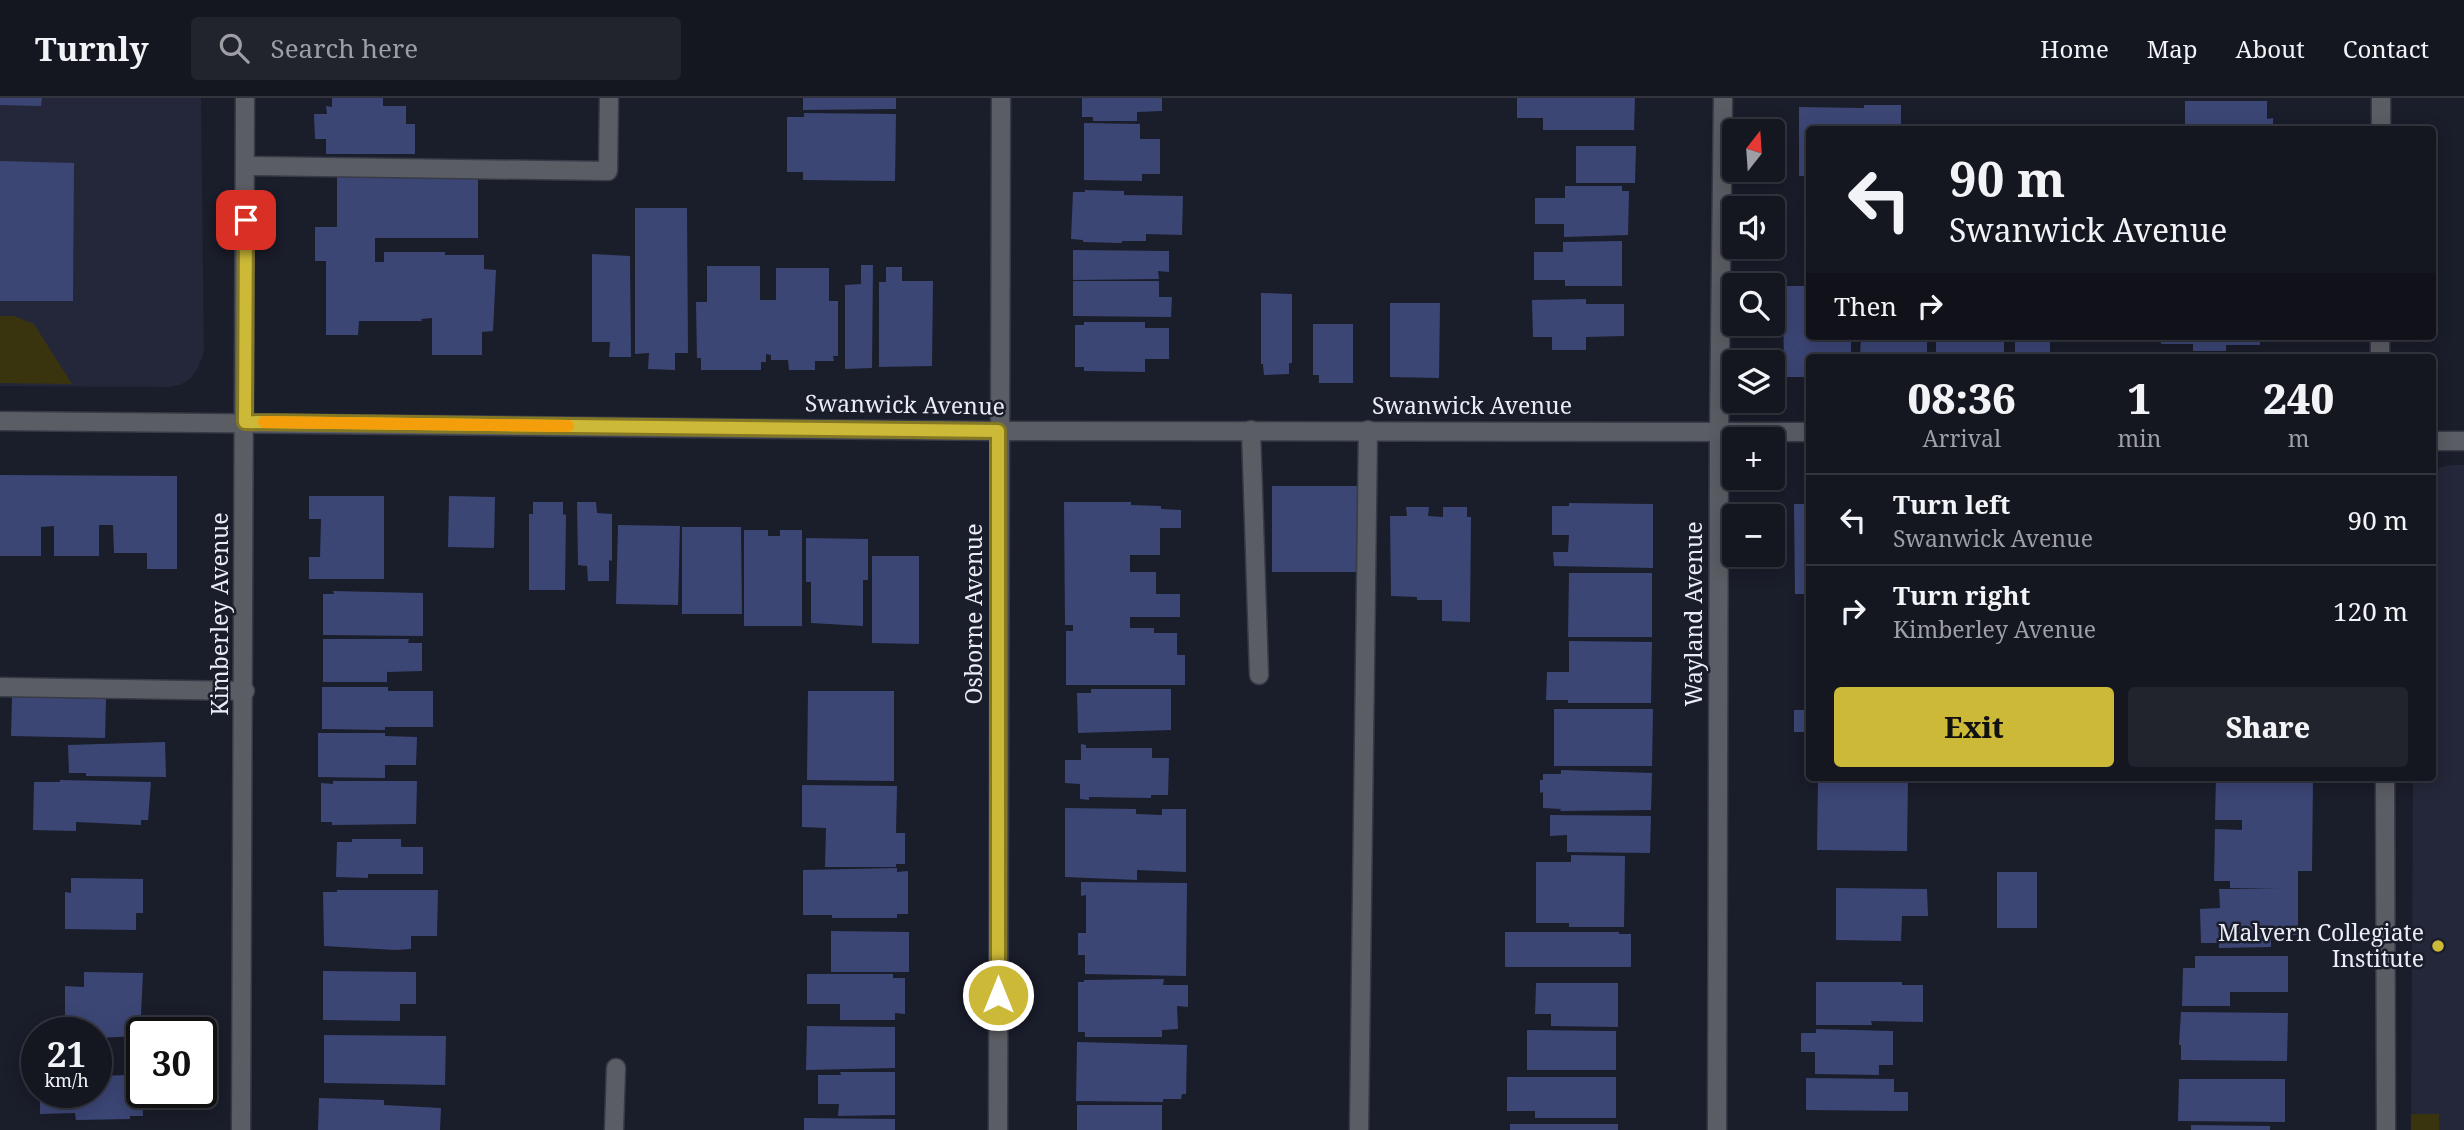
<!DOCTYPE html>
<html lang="en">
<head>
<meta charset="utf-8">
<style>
	:root { --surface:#141620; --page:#21232d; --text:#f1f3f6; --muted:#9d9fa5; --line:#33353e; --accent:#cdb938 }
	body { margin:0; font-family:"Noto Serif",serif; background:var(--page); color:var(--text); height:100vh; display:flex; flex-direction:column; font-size:26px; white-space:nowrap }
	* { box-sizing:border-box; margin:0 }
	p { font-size:23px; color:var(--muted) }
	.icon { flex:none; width:38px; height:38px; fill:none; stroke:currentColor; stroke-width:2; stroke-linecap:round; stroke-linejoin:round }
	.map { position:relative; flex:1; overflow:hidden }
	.drawer { position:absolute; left:1806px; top:256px; width:630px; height:427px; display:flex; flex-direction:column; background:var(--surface); border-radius:7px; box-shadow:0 4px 18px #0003,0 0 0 2px var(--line) }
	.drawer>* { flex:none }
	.hud { position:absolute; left:1806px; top:28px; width:630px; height:214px; border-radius:7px; box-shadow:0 4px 18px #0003,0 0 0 2px var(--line); background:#141620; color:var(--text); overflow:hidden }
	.needle { width:46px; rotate:17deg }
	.controls { position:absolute; left:1722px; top:21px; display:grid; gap:14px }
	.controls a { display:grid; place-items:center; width:63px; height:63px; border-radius:7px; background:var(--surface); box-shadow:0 4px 18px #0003,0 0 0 2px var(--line); font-size:35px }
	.speed { position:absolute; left:21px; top:919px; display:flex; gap:14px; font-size:35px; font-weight:700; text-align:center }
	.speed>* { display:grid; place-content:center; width:91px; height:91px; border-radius:50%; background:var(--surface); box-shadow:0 4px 18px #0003,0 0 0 2px var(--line); line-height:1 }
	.speed small { font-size:18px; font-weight:400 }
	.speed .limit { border:4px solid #111; border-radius:10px; background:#fff; color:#111 }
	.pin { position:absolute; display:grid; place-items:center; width:60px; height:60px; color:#fff; margin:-30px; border-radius:14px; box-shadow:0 4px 10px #0006 }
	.me { position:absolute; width:77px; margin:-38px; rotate:0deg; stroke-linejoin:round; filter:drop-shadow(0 0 5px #0008) }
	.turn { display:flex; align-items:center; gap:24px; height:147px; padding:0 28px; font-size:32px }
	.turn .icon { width:91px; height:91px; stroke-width:2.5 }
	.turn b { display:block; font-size:49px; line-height:60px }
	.then { display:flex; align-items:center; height:66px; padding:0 28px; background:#0003; gap:14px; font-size:26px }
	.eta { display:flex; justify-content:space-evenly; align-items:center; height:119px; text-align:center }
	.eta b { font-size:42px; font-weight:800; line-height:49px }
	.action { display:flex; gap:14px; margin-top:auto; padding:14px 28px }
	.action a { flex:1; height:80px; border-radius:7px; background:var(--accent); color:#111; font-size:28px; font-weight:800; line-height:80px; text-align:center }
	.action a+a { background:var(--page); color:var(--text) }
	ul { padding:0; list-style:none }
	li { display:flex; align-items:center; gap:21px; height:91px; padding:0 28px; border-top:2px solid var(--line) }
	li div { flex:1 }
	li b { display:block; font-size:26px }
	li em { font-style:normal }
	header { display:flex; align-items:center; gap:42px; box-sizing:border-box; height:98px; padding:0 35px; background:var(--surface); border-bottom:2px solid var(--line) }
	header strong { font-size:33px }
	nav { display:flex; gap:38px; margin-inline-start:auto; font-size:24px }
	.search { width:490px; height:63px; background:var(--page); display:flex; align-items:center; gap:18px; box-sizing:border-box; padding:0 24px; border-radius:7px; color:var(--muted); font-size:26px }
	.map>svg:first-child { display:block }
	.built { fill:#232739 }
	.green { fill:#3a340e }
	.building { fill:#3c4675 }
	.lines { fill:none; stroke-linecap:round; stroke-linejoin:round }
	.lane-casing { stroke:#373a47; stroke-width:21 }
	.street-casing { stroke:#373a47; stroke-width:21 }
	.lane { stroke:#5b5d64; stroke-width:18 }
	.street { stroke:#5b5d64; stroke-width:18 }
	.route-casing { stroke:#857824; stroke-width:18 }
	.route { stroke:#cdb938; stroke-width:12 }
	.slow { stroke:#f59e0b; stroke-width:12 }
	.poi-dot { fill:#cdb938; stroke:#1a1d2a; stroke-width:2.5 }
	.labels { text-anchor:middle; stroke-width:5; stroke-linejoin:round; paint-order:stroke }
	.street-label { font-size:23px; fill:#ebedf6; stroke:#1a1d2a }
	.poi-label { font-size:23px; fill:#ebedf6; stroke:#1a1d2a; text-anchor:end }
</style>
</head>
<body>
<header>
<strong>Turnly</strong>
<div class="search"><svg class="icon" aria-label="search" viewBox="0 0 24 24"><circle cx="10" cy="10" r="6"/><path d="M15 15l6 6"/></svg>Search here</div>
<nav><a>Home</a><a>Map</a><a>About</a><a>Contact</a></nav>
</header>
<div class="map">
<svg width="2464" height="1032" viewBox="0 0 2464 1032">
	<rect width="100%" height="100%" fill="#1a1d2a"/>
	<g class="built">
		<polygon points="0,0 201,0 204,254 198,270 190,281 180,287 168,289 0,288"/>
		<polygon points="2451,367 2464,367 2464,1032 2411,1032 2413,679 2432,679 2433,371"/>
	</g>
	<g class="green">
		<polygon points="0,218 14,218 34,226 72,286 0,285"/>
		<rect x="2411" y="1016" width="28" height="16"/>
	</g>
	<g class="building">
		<polygon points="0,0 42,0 41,8 0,7"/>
		<polygon points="332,0 383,0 383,8 406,8 406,26 415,26 415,56 326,56 326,41 315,41 314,16 327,16 326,8 332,9"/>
		<polygon points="803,0 896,0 896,11 803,12"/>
		<polygon points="1082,0 1162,0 1162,13 1137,14 1137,23 1093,23 1093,19 1082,19"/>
		<polygon points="1517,0 1635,0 1634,32 1543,32 1543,20 1517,20"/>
		<polygon points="2185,3 2267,3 2267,21 2273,20 2273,32 2185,32"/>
		<polygon points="1864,7 1901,7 1901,32 1810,32 1810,78 1799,78 1799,9 1864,10"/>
		<polygon points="804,15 896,16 895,83 803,82 803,74 787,74 787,19 804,19"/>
		<polygon points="1084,25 1140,26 1140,41 1160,41 1160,76 1142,76 1142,83 1084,82"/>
		<polygon points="1576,48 1636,48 1635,85 1576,85"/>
		<polygon points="0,63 74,65 73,203 0,203"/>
		<polygon points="337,79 478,79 478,140 375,140 375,164 384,164 384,154 445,154 445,157 484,157 484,171 496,172 493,233 482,234 482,257 432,257 432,220 421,221 422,223 359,223 358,237 326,237 326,163 315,163 315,129 337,129"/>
		<polygon points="1565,88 1622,88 1622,93 1629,93 1628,137 1564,139 1564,126 1535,126 1535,100 1565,100"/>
		<polygon points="1085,92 1124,93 1124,97 1183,98 1182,137 1146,136 1146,143 1122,143 1122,145 1083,144 1083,142 1071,141 1073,94 1085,94"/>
		<polygon points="635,110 687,110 688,255 675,255 675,272 648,271 649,255 635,256"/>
		<polygon points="1622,143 1622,188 1565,188 1565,182 1534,182 1534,154 1563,154 1563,144"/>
		<polygon points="1073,152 1169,153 1169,174 1158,173 1159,181 1073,182"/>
		<polygon points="592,156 630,158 631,259 609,259 610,244 592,244"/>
		<polygon points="861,167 873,167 872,270 845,271 845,187 861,186"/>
		<polygon points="707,168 760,168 760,202 776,202 776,170 829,170 829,203 838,203 838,258 833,258 834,263 815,263 815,272 789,272 788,262 771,262 771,257 766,256 766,264 761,264 761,272 701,272 701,260 697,260 696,204 707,204"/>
		<polygon points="886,169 902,169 902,183 933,183 932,268 879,269 879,184 886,184"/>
		<polygon points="1073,183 1159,183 1159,199 1172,199 1171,219 1073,218"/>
		<polygon points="1783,188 1810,188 1810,238 1851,238 1851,259 1810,259 1810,279 1784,279"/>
		<polygon points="1261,195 1292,196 1292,265 1289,265 1289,276 1264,277 1263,266 1261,266"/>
		<polygon points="1586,201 1586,206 1624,206 1624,238 1586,239 1586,252 1552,252 1552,239 1533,239 1532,202"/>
		<polygon points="1390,205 1440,205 1439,280 1390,279"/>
		<polygon points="1084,224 1145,224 1145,230 1169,230 1169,261 1145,261 1145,274 1084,273 1084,269 1075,269 1075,227 1084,227"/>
		<polygon points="1313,226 1353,226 1353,285 1319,285 1319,277 1313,277"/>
		<polygon points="1861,238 1927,238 1927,259 1860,259"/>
		<rect x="1936" y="238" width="68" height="21"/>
		<rect x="2015" y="238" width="35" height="21"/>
		<polygon points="2161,238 2277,238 2277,241 2265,240 2265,243 2260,243 2260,247 2226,247 2226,253 2193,253 2193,246 2161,246"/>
		<polygon points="0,377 177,378 177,471 147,471 147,455 114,455 113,427 99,427 99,458 54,458 54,428 41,429 41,458 0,458"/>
		<rect x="1272" y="388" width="88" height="86"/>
		<polygon points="309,398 384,398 384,481 309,481 309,459 320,459 321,421 309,421"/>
		<polygon points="449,398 495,399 494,450 448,449"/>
		<polygon points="533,404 563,404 563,416 566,417 565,492 529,492 529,416 533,416"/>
		<polygon points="577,404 596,404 597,415 612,416 612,463 609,462 609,483 588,483 587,468 578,467"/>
		<polygon points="1064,404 1131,404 1131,407 1161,408 1161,411 1181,412 1181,430 1160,430 1160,457 1130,457 1130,474 1156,474 1156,496 1180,496 1180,519 1130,519 1130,530 1154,530 1154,535 1177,535 1177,557 1185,557 1185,587 1066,587 1066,533 1073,533 1073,527 1065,527"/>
		<polygon points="1569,405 1653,406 1653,470 1554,468 1553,454 1568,454 1569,437 1552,437 1552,408 1569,408"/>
		<polygon points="1794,406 1810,406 1810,496 1795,496"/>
		<polygon points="1406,409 1429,409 1428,418 1443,419 1443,409 1467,409 1467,419 1471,419 1470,524 1442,523 1442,502 1417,502 1417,499 1391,498 1390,418 1407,418"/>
		<polygon points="618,427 680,428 678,507 616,506"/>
		<polygon points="682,429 741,429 742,516 682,516"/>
		<polygon points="744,432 768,432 768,438 780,438 780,432 802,432 802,528 744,528"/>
		<polygon points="806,440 868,441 868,482 863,482 863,528 811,525 811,484 806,484"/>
		<polygon points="872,458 919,458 919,546 872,545"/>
		<polygon points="1569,475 1652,475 1652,539 1568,539"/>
		<polygon points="333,493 423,495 423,538 323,537 323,496 334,496"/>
		<polygon points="323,541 409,541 408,545 422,545 422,573 387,574 387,584 323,584"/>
		<polygon points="1569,543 1652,544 1651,605 1568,605 1568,602 1546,602 1547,574 1569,574"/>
		<polygon points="322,589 388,589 388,593 433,593 433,629 385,629 385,632 322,631"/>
		<polygon points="1091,591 1171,591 1171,632 1078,635 1077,595 1091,595"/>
		<polygon points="808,593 894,593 894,683 807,682"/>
		<polygon points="12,599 106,601 105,640 11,638"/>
		<polygon points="1554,611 1653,611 1652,668 1554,668"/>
		<rect x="1794" y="612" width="16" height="22"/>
		<polygon points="318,635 385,635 385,638 417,639 416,667 385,667 385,680 318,679"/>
		<polygon points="165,644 166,679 86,678 86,675 69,675 68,647"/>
		<polygon points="1081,646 1086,647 1086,650 1152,650 1152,660 1169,660 1168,697 1151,697 1151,700 1089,699 1089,702 1080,701 1080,686 1065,685 1065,662 1081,662"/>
		<polygon points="1561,672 1652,675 1651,712 1560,713 1561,711 1543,710 1543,694 1540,695 1540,682 1543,682 1543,676 1561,676"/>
		<polygon points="1818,679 1908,679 1907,753 1817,752"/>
		<polygon points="2216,679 2313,679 2312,773 2298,773 2298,837 2271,838 2271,849 2219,850 2219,845 2201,845 2200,811 2220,810 2219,791 2280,791 2230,790 2230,783 2214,783 2215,731 2242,732 2242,722 2215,722"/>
		<polygon points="60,682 151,684 148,722 141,722 141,727 76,724 76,733 33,732 34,684 60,684"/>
		<polygon points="333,683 417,683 416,726 332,727 332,724 321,724 321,685 333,686"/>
		<polygon points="802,687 897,688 896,735 905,735 905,766 896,766 896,769 825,769 826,730 802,729"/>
		<polygon points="1065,710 1136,711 1136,716 1162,717 1162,711 1186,711 1186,774 1137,772 1137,782 1065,779"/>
		<polygon points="1550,717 1651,718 1650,755 1567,754 1567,737 1550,738"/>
		<polygon points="352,741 401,741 401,749 423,749 423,776 368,776 368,780 336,779 337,744 352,744"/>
		<polygon points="1571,757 1625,758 1624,829 1569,829 1569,825 1536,825 1536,764 1571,764"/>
		<polygon points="897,770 897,774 908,773 908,816 897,816 897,820 832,820 832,817 803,817 803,772"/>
		<rect x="1997" y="774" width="40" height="56"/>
		<polygon points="71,780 143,781 143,815 136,815 136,832 65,831 65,794 71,795"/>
		<polygon points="1081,784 1187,785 1186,878 1085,876 1085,857 1078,857 1078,835 1086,835 1086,797 1081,798"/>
		<polygon points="1836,790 1927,791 1928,818 1902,818 1901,843 1836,842"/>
		<polygon points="337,792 438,792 437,838 411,838 411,851 395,852 324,848 323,794 337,794"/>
		<polygon points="831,833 909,834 909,874 831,874"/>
		<polygon points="1505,834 1619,834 1619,836 1631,836 1631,869 1505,869"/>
		<polygon points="2195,858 2288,858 2288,894 2230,894 2230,908 2182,908 2183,870 2195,870"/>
		<polygon points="323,873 416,874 416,906 400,906 400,923 323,922"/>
		<polygon points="84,874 143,875 140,938 96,940 96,934 65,934 65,888 84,889"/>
		<polygon points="807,876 893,876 893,880 905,880 905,916 895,915 895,922 840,922 840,906 807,906"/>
		<polygon points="1164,881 1163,887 1188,887 1188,909 1177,908 1178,931 1162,932 1162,939 1085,939 1085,934 1078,934 1078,884 1084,884 1084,882"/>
		<polygon points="1816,884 1902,884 1902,887 1923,887 1923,924 1871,923 1872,927 1816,927"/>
		<polygon points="1536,885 1618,885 1618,929 1551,928 1551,916 1535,916"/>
		<polygon points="2181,914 2288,915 2287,963 2181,962 2181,947 2179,947"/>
		<polygon points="807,928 895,929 895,970 806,972"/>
		<polygon points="1816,931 1893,933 1893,967 1879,967 1879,977 1815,976 1815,954 1801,954 1801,935 1816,935"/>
		<polygon points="1527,932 1616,933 1616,972 1527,972"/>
		<polygon points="324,937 446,938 445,987 324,985"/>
		<polygon points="1077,944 1187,947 1186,996 1182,996 1181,1001 1163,1001 1163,1004 1076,1003"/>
		<polygon points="840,974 895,974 895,1017 838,1018 839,1006 818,1006 818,977 841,977"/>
		<polygon points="129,977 129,981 142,981 143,1018 130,1018 130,1021 76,1022 75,1015 40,1016 40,994 96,994 96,978"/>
		<polygon points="1507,979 1616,979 1616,1020 1535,1020 1535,1013 1507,1013"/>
		<polygon points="1806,980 1894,981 1894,994 1908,994 1908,1013 1806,1012"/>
		<polygon points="2179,981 2285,981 2285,1024 2178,1023"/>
		<polygon points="319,1000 384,1002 384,1007 441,1010 440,1032 318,1032"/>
		<rect x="1077" y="1007" width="85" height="25"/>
		<polygon points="804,1020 895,1021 895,1032 804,1032"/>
		<rect x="1510" y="1026" width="108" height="6"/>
		<polygon points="2191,1027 2270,1028 2270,1032 2191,1032"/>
	</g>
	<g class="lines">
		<g class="lane-casing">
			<g id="lane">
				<polyline points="246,68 608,73 609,0"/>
				<polyline points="1251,332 1259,577"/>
				<polyline points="0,589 245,593"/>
				<polyline points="614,1032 616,970"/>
				<polyline points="1359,1032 1368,332"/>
			</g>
		</g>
		<g class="street-casing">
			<g id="street">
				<polyline points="2381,32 2381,0"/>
				<polyline points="2380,259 2380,238"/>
				<polyline points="0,323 998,333 1810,334"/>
				<polyline points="2432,343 2464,343"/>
				<polyline points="2385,679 2386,1032"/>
				<polyline points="241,1032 245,0"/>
				<polyline points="998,1032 1001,0"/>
				<polyline points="1717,1032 1719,333 1723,0"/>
			</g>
		</g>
		<use href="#lane" class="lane"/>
		<use href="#street" class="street"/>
	</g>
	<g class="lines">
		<g class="route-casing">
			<polyline id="route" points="246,122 245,324 998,333 998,897"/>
		</g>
		<use href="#route" class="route"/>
		<polyline class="slow" points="264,324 568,328"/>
	</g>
	<circle class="poi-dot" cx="2438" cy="848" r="7"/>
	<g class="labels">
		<g class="street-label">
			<text transform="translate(905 307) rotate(1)" y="8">Swanwick Avenue</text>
			<text x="1472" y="316">Swanwick Avenue</text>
			<text transform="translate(220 516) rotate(-90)" y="8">Kimberley Avenue</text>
			<text transform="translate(974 516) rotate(-90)" y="8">Osborne Avenue</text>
			<text transform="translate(1694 516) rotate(-90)" y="8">Wayland Avenue</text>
		</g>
		<g class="poi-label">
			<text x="2424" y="843">Malvern Collegiate<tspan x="2424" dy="26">Institute</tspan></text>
		</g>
	</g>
</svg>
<div class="controls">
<a><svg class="needle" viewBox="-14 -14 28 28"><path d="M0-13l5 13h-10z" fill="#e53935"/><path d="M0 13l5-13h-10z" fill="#9d9fa5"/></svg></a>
<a><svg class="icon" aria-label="sound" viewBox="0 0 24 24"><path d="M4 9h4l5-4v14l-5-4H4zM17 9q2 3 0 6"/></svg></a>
<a><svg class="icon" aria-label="search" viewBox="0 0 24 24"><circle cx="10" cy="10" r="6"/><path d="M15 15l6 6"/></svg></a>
<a><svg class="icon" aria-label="layers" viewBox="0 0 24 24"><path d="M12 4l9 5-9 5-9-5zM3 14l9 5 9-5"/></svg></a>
<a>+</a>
<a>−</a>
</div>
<div class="speed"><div>21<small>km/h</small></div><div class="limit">30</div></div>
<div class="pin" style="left:246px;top:122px;background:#d93025"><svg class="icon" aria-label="arrive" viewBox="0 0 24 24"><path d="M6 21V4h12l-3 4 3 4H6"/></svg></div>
<svg class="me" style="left:998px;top:897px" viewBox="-20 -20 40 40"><circle r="17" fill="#cdb938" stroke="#fff" stroke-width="3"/><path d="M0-11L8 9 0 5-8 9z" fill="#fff"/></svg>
<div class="hud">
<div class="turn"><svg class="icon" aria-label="left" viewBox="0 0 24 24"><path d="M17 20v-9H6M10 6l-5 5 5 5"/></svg><div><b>90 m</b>Swanwick Avenue</div></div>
<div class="then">Then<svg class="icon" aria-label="right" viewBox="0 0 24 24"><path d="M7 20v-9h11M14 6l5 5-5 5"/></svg></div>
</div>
<section class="drawer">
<div class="eta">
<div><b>08:36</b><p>Arrival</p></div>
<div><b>1</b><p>min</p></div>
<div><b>240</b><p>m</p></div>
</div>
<ul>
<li><svg class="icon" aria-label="left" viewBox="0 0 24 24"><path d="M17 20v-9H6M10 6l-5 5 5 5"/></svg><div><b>Turn left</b><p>Swanwick Avenue</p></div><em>90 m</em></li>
<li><svg class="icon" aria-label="right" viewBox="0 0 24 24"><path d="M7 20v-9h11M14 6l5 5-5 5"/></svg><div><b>Turn right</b><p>Kimberley Avenue</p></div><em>120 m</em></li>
</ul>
<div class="action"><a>Exit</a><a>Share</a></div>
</section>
</div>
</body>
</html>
